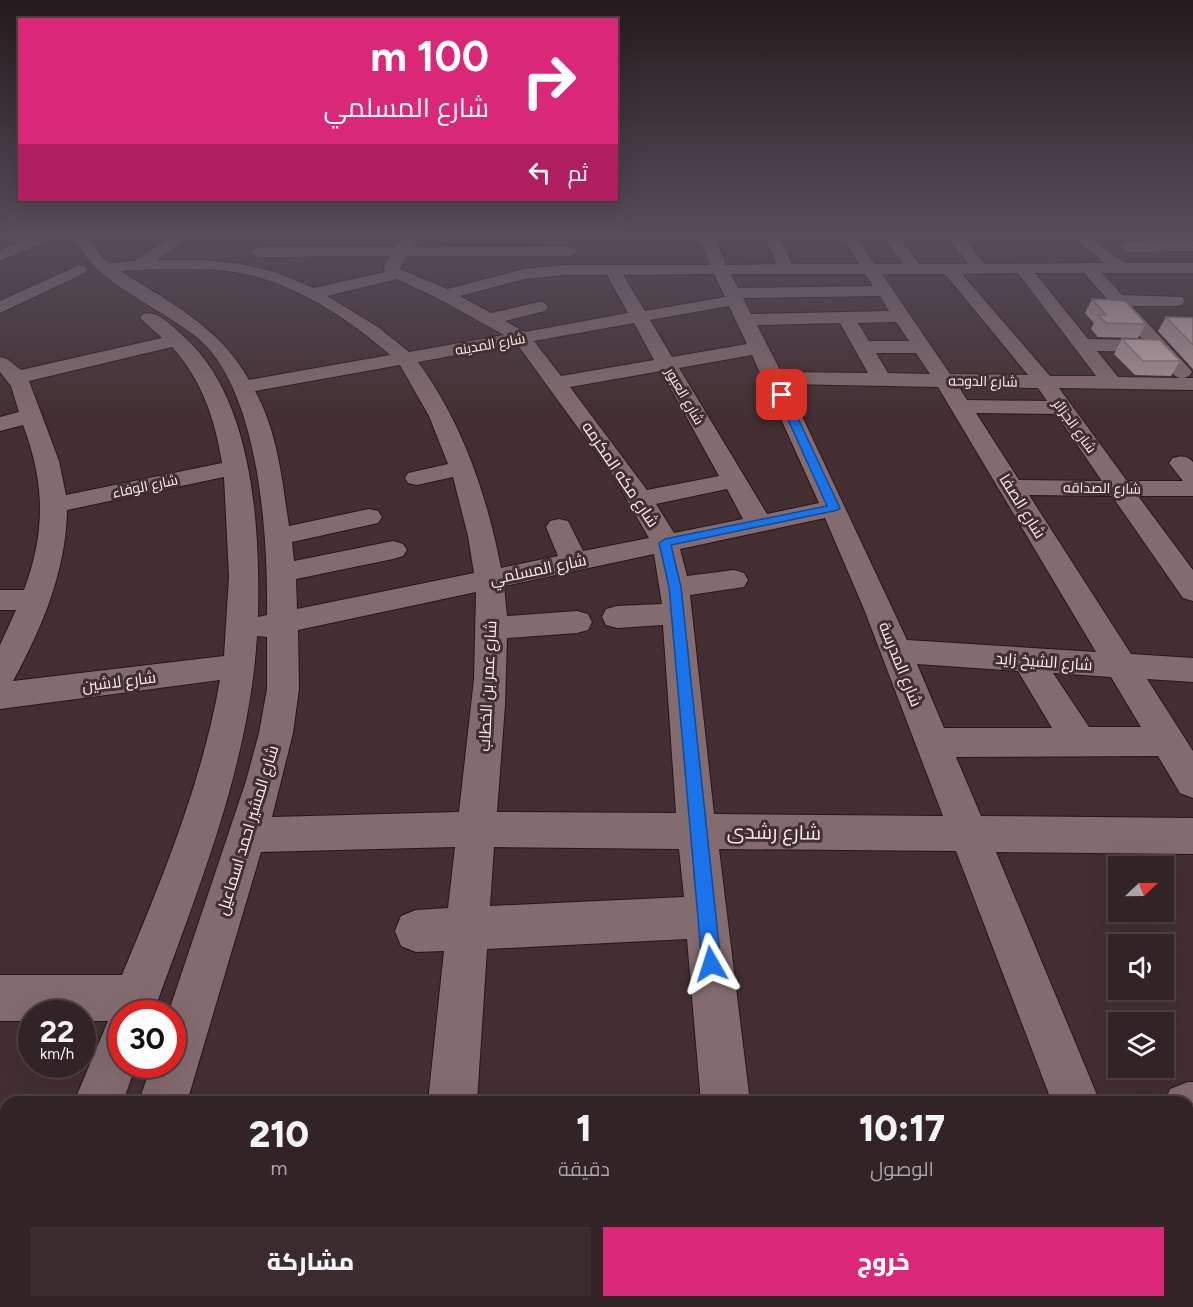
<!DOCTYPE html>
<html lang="ar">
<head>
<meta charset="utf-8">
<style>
	:root { --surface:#322326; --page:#3a2b2e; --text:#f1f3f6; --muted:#a8a4a7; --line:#4d4043; --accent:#db2777 }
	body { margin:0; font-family:Figtree,Cairo,sans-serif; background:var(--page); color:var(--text); direction:rtl; height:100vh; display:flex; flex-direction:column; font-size:22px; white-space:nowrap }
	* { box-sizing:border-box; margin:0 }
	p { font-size:20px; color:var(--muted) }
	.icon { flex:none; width:33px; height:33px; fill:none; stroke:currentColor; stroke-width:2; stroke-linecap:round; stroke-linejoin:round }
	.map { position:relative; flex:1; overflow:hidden; direction:ltr }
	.side { position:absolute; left:0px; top:1096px; width:1194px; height:212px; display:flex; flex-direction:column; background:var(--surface); border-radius:18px 18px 0 0; box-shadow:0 6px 24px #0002,0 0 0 2px var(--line); direction:rtl }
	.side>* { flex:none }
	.guide { position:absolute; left:18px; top:18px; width:600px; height:183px; border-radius:0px; box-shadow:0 6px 24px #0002,0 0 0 2px var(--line); direction:rtl; background:#db2777; color:#fff; overflow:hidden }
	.needle { width:39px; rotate:68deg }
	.fabs { position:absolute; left:1108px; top:856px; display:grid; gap:12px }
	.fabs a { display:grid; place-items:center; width:66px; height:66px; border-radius:0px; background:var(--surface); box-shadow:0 6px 24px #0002,0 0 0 2px var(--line); font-size:30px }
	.speed { position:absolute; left:18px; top:1000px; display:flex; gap:12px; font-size:30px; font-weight:700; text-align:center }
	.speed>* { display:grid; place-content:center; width:78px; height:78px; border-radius:50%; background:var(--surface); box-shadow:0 6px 24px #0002,0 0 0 2px var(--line); line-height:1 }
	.speed small { font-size:15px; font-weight:400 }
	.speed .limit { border:9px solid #d22; background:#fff; color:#111 }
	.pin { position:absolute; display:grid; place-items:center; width:51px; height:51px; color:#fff; margin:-26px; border-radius:12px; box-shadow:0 3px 9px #0006 }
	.me { position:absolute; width:66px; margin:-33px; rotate:354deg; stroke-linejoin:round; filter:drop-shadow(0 0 4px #0008) }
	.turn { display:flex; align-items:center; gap:21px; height:126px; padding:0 30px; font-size:27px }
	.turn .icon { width:78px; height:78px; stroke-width:2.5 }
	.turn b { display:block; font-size:42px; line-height:51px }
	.then { display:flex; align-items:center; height:57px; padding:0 30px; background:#0003; gap:12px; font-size:22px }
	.eta { display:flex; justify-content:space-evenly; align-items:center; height:102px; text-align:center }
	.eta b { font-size:36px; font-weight:800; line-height:42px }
	.button { display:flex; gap:12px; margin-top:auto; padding:12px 30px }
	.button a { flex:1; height:69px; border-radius:0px; background:var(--accent); color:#fff; font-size:24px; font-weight:800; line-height:69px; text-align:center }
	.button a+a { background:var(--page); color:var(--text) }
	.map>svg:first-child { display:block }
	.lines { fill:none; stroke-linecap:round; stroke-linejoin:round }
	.minor-casing { stroke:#28161a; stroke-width:2 }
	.minor { fill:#836c70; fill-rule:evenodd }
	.wall { fill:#a99396 }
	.building { fill:#c4abaf; stroke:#89787a; stroke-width:1.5 }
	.route { fill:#1a73e8; stroke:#114b97; stroke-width:1.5 }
	.labels { text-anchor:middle; stroke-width:6; stroke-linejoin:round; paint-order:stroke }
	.far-street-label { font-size:14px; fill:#faedef; stroke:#432f32 }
	.street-label { font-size:16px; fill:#faedef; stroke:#432f32 }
	.near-street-label { font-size:20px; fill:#faedef; stroke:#432f32 }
</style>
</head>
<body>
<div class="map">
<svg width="1193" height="1307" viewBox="0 0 1193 1307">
	<rect width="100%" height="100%" fill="#432f32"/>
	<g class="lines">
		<g class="minor-casing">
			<g id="minor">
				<polygon points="40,234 60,234 58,237 0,261 0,250"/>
				<path d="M72 234H86L102 257 109 263 134 261 175 234H192L157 260H204L242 264 274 272 314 288 385 272 384 266 390 256 259 257 251 252 259 247H396L405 234H419L412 247 570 246 578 251 570 256H406L400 269 447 289 524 269 564 265H710L699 234H713L726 265 776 264 764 234H778L792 264H859L840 234H854L875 264H903L882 234H897L919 264H968L946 234H961L985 264 1105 263 1068 234H1085L1125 263H1193V273H1102L1122 295 1182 297 1185 301 1182 305 1176 306H1132L1189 368 1192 372 1189 376 1184 378H1193V390L1059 388 1127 481H1183L1169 463 1173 458C1181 456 1187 455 1193 462V496H1138L1193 570V601L1183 598 1112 496 1029 495 1131 654 1193 658V682L1147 679 1193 751V798L1180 793 1158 756 956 757 981 816 1193 818V854L996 852 1100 1102H1052L956 851 719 849 750 1102H701L687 939 487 949 477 1102H428L444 951 416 952 401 946 395 931 401 916 416 910 448 908 455 847 261 852 187 1102H139L151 1065H172V1014H168L246 781 259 733 267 689V637L257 636C249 768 197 891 153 1014H122V1065H136L123 1102H74L108 1021H82V1014H32V1021H0V975H122C162 879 202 783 220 680L0 709V645L16 610H0V590H24C46 531 45 483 23 425L0 431V417L19 412 11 386 0 372V357L7 359 21 370 162 338 140 318 143 314C158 310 170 325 181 334 254 396 260 528 258 617L267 615C268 538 260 385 194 335 161 310 121 293 92 264 84 256 78 244 72 234ZM162 269C192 269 225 268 254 276 303 289 353 322 390 355L249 380C220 327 170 303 121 271ZM1018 273 1096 376H1050L962 274ZM1035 273H1084L1143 340 1088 339ZM714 274 725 297 645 311 623 275ZM731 274H865L873 286 738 288ZM882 274H945L1028 375 950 374ZM564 275H607L628 313 525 332 505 321 545 311 548 307 545 303 539 302 491 313 460 296 525 279ZM397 279 439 299 504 335 409 352 378 327 327 296ZM880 296 889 311 751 314 743 298ZM729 306 747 344 672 357 650 320ZM896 322 909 341H869L858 323ZM634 323 654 360 561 376 534 341ZM840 323 868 373 781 372 757 325ZM517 344 613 476 649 538 583 551 568 521 559 519 550 521 546 527 558 556 501 568C487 495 462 422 418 362ZM172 347C202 380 215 419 222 463L66 495 59 461 29 381ZM1097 351 1153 352 1175 376 1180 378 1118 377ZM876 353H916L930 374 888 373ZM752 355 819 503 767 514 679 368ZM400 365 429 416 448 464 408 473 405 478 408 483 417 485 453 477 468 536 474 573 297 609 296 579 393 559 403 556 407 550 403 544 393 541 294 561 292 542 378 523 382 517 378 511 369 509 289 526C282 480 278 433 255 391ZM661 371 719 476 647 490 570 387ZM787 384 938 387 1096 652 907 640ZM959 387 1038 388 1047 401 967 400ZM976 413 1056 414 1102 481 1019 480ZM224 477 229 577 224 656 13 681C42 628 66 571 67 510ZM727 489 743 519 674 533 656 504ZM825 518 864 609 943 816 714 814 690 595 744 587 748 580 744 573 734 570 687 576 680 549ZM654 554 662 604 617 606 606 609 602 617 606 625 617 628 663 625 676 813 497 812 505 705 507 638 577 633 588 630 592 622 588 614 577 611 507 616 504 586ZM476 592 474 679 459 812 272 817 293 733 299 689 298 630ZM917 664 1018 671 1052 728H944ZM1053 673 1111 677 1141 727H1089ZM494 847 679 849 684 897 490 906Z"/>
				<polygon points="1193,241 1193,251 1128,252 1120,247 1128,242"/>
				<polygon points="79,265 85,267 87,270 85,273 0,313 0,301"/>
				<polygon points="1188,1082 1193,1082 1193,1132 1188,1132 1188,1102 1165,1102 1170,1089"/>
				<polygon points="6,1282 6,1302 55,1302 53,1307 0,1307 0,1296"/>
				<rect x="404" y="1302" width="58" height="5"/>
				<rect x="718" y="1302" width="58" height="5"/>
				<polygon points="1035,1302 1093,1302 1094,1307 1036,1307"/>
			</g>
		</g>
		<use href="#minor" class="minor"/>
	</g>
	<g class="wall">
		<polygon points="1092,299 1146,324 1138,338 1098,337 1091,329 1094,323 1085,313"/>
		<polygon points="1166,317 1193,318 1193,369 1158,331"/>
		<polygon points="1122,339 1180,361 1171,376 1135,375 1114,354"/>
	</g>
	<g class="building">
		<polygon points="1092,299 1125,301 1146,324 1106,323 1098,315 1106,315"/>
		<polygon points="1166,317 1193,318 1193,345"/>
		<polygon points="1122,339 1160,340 1180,361 1143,361"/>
	</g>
	<linearGradient id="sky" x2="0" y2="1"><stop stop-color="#251a1c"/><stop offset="0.56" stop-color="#554d5a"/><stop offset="1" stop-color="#554d5a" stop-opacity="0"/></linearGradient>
	<rect width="1193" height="417" fill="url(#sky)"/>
	<polygon class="route" points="782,392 787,395 840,508 838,510 671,545 681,587 721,964 718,970 711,973 705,970 702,964 669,587 659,543 665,539 827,506 777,395"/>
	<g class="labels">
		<g class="far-street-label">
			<text transform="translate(490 344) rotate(-10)" y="5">شارع المدينه</text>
			<text transform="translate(983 381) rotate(1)" y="5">شارع الدوحه</text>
			<text transform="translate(685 396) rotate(60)" y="5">شارع العبور</text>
			<text transform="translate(1075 426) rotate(54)" y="5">شارع الجزائر</text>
			<text transform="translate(145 486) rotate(-12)" y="5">شارع الوفاء</text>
			<text transform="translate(1102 488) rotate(1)" y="5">شارع الصداقه</text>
		</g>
		<g class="street-label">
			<text transform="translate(621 474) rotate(56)" y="6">شارع مكه المكرمه</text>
			<text transform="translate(1023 506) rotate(58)" y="6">شارع الصفا</text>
			<text transform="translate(538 569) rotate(-12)" y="6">شارع المسلمي</text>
			<text transform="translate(1044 661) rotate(4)" y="6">شارع الشيخ زايد</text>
			<text transform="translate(901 664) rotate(68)" y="6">شارع المدرسة</text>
			<text transform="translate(119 681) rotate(-7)" y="6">شارع لاشين</text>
			<text transform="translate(487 686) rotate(-87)" y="6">شارع عمر بن الخطاب</text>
			<text transform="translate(247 830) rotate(-73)" y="6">شارع المشير احمد اسماعيل</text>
		</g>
		<g class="near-street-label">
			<text transform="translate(774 832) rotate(1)" y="7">شارع رشدى</text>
		</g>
	</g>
</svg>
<div class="fabs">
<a><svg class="needle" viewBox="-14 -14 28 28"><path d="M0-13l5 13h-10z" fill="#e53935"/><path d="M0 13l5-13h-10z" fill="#a8a4a7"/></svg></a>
<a><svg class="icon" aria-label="sound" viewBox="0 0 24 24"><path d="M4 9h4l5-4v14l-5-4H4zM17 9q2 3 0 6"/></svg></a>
<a><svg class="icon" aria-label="layers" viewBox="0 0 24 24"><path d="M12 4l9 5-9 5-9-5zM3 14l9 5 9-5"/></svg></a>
</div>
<div class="speed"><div>22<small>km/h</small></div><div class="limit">30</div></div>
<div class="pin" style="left:782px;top:395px;background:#d93025"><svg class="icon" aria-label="arrive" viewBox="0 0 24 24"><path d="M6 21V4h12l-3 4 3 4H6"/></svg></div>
<svg class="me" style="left:711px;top:964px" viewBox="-20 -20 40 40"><path d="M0-17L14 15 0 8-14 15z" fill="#1a73e8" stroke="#fff" stroke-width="4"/></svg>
<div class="guide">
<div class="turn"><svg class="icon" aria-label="right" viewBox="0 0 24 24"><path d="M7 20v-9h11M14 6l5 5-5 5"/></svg><div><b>100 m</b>شارع المسلمي</div></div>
<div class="then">ثم<svg class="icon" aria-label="left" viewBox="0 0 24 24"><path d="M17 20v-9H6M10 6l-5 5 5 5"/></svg></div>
</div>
<section class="side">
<div class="eta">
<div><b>10:17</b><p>الوصول</p></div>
<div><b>1</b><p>دقيقة</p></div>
<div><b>210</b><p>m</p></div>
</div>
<div class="button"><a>خروج</a><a>مشاركة</a></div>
</section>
</div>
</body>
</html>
